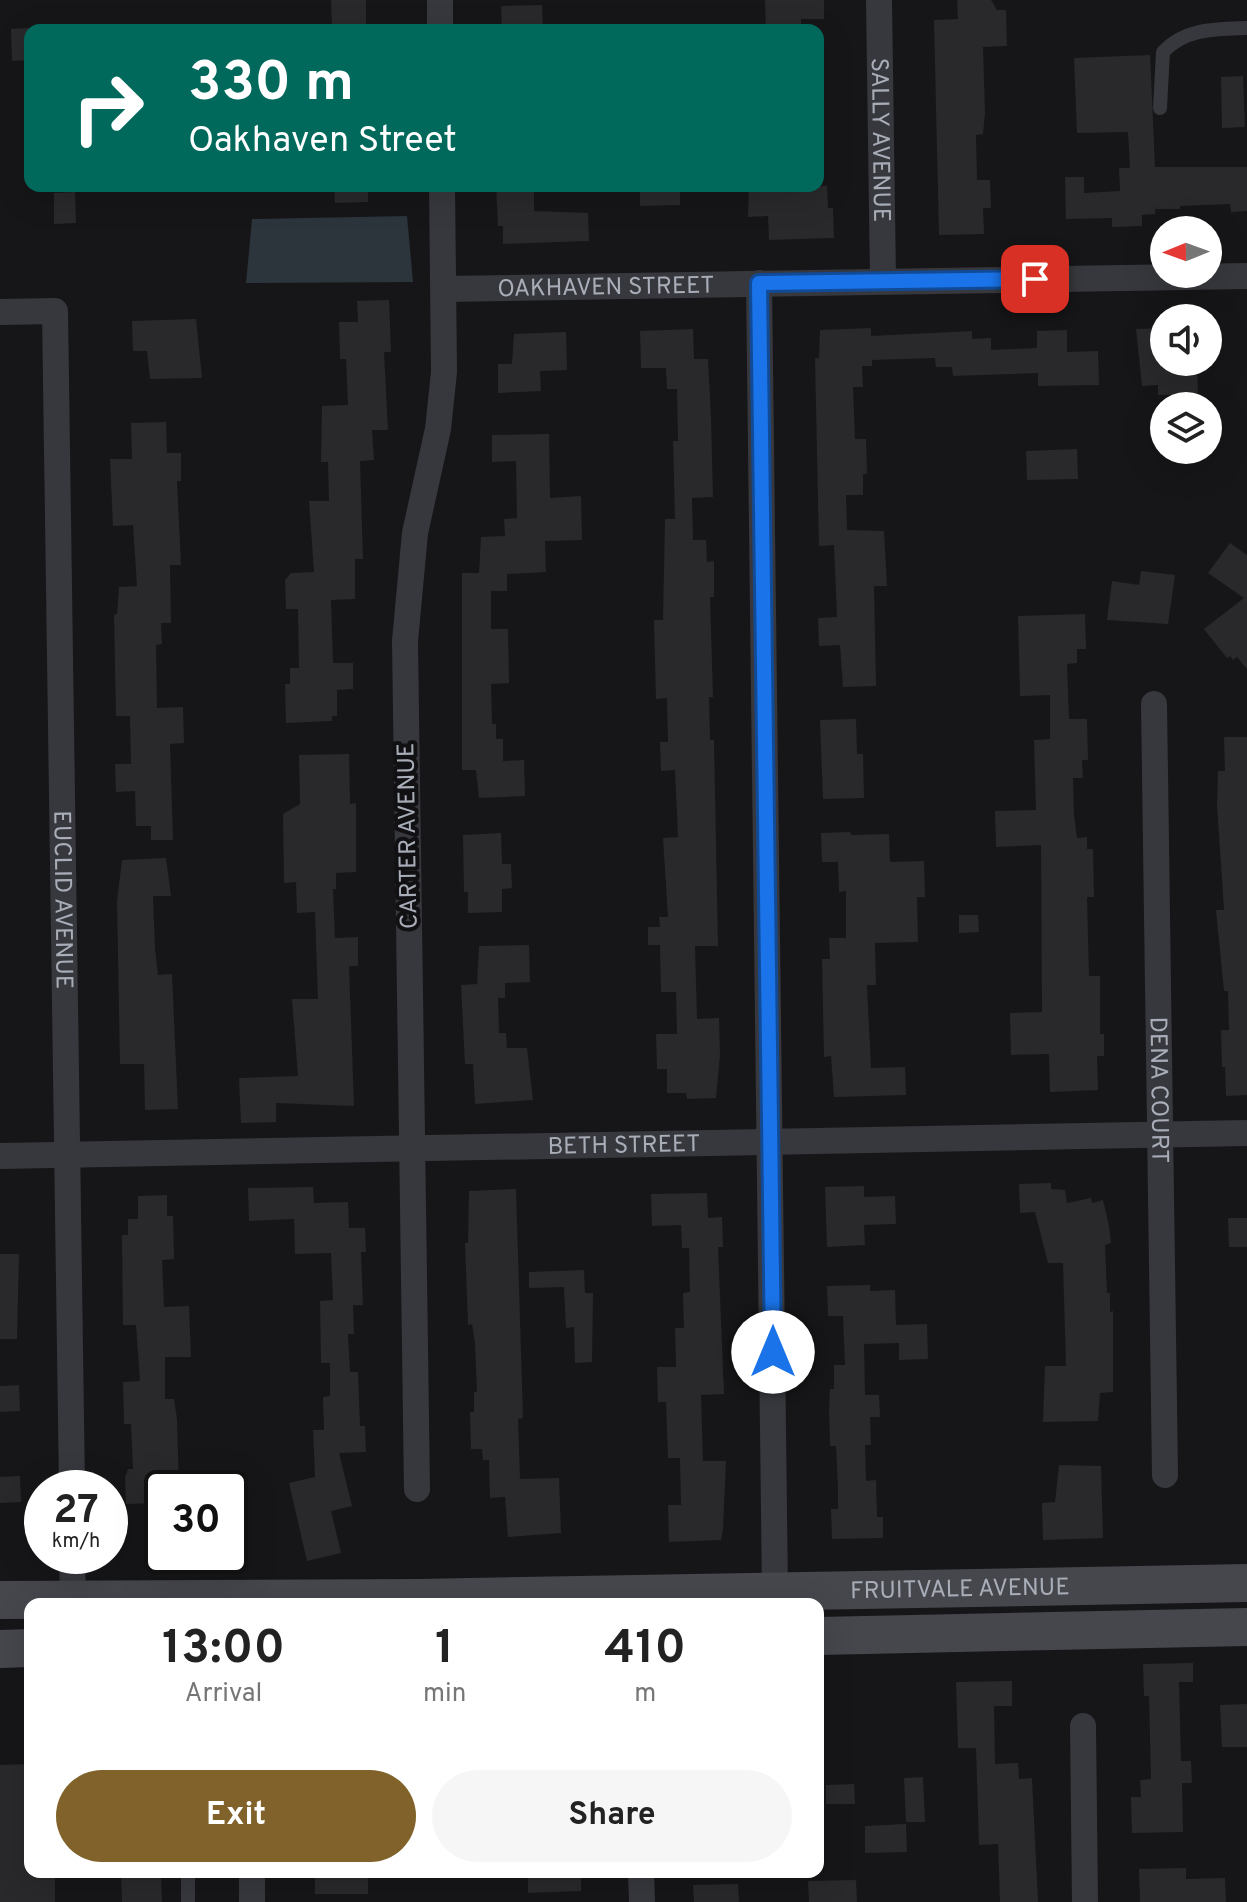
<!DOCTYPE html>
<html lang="en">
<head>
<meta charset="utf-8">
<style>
	:root { --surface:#fff; --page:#f6f6f6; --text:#222; --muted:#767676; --accent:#80622a }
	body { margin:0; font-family:Overpass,sans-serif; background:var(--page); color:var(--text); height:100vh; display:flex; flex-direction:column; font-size:30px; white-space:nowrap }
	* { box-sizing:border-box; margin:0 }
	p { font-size:26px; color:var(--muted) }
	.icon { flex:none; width:44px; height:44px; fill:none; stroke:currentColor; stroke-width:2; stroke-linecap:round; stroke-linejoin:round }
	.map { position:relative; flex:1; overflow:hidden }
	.side { position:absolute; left:24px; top:1598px; width:800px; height:280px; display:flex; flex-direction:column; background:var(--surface); border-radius:16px; box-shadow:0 8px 32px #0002 }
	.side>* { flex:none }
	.banner { position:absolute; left:24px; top:24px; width:800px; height:168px; border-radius:16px; box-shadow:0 8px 32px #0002; background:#00695c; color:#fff; overflow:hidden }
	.needle { width:52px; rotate:269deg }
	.buttons { position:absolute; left:1150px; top:216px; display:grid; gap:16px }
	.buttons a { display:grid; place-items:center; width:72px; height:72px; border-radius:50%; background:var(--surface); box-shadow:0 8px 32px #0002; font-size:40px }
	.speed { position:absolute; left:24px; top:1470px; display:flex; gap:16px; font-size:40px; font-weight:700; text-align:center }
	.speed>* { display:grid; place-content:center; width:104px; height:104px; border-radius:50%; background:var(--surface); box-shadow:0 8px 32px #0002; line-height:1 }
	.speed small { font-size:20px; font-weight:400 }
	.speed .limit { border:4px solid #111; border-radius:12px; background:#fff; color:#111 }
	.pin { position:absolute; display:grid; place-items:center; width:68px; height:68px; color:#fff; margin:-34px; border-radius:16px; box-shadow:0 4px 12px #0006 }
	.me { position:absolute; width:88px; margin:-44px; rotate:0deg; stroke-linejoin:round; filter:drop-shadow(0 0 6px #0008) }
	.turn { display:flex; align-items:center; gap:28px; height:168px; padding:0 32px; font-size:36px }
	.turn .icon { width:104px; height:104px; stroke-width:2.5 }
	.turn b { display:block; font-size:56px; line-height:68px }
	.eta { display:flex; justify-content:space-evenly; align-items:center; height:136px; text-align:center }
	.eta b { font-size:48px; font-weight:700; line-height:56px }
	.button { display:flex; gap:16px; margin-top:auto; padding:16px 32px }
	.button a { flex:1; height:92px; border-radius:48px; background:var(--accent); color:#fff; font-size:32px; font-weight:700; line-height:92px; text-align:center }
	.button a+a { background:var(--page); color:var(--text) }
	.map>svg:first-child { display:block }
	.water { fill:#2c353c }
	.building { fill:#29292c }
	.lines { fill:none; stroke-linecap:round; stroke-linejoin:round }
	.service { stroke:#37383d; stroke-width:14 }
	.minor { stroke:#37383d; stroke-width:26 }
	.secondary { stroke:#45474d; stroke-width:38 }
	.route-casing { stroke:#114b97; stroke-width:20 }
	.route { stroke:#1a73e8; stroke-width:14 }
	.labels { text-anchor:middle; stroke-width:8; stroke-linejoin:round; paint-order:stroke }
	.street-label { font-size:24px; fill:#a8adb8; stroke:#111113 }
</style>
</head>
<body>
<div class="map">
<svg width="1247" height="1902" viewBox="0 0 1247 1902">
	<rect width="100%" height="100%" fill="#161618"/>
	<polygon class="water" points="407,216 413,282 246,283 252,219"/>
	<g class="building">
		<polygon points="331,0 366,0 366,30 332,30"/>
		<polygon points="765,0 824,0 824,19 801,19 801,30 766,30"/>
		<polygon points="957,0 991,0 997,10 1006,10 1007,46 983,47 985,113 983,134 976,135 977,180 990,180 991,208 983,208 984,234 939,235 934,20 958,19"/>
		<polygon points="542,5 543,30 502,30 501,6"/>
		<polygon points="30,28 30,60 12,61 11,29"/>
		<polygon points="1150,55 1155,167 1247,167 1247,211 1231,212 1230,204 1180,206 1180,209 1155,209 1155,214 1142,215 1142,226 1112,227 1112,218 1066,219 1065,177 1084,177 1084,193 1120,191 1119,168 1130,168 1128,132 1077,133 1074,58"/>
		<polygon points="1243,76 1245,127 1222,128 1221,77"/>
		<polygon points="334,186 368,186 368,202 335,203"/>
		<polygon points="496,186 534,186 534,211 588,213 589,241 503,244 503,226 498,226"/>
		<polygon points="827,186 828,208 833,208 834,238 769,240 768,216 748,217 749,187"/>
		<polygon points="680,188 680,205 640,206 640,189"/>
		<polygon points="75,192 76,223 54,224 54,193"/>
		<polygon points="389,300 391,352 384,352 388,430 372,430 374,460 360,461 363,559 355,559 355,599 331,600 333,663 353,663 353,689 337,690 337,716 332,716 332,721 286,723 285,684 290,684 290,668 299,668 298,609 286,609 285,580 291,573 314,572 309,501 329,501 328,462 321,462 322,406 348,405 346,359 340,359 339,322 358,322 357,301"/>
		<polygon points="196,319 202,378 150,379 147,351 133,351 132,321"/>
		<polygon points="871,328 871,336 972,331 972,339 991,338 991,350 1037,348 1037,331 1067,330 1067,352 1098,351 1099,385 1038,386 1038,373 953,376 952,367 936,367 935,358 872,360 872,366 862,366 863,387 853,387 855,439 866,439 867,474 863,474 863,495 846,495 847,530 884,531 887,586 874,586 876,686 843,687 840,645 819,646 818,618 837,617 834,545 819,546 815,358 819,358 820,330"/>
		<polygon points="1164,328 1164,362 1197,362 1198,394 1158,395 1158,385 1142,386 1136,329"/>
		<polygon points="693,329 694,359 708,359 711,418 713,497 692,498 693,540 706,540 707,562 714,561 714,597 710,597 713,697 709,697 710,740 714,740 718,946 695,946 697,1019 719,1018 720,1055 716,1098 687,1099 686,1093 667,1093 667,1069 657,1069 656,1034 677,1034 676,992 661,992 660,945 648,945 648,927 660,927 659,917 668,917 663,838 678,837 675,770 661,771 660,742 668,742 667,698 656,699 654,620 663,620 665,519 675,519 673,441 678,441 677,389 667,389 666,368 641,368 640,331"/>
		<polygon points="566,332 567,370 540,371 541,391 498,393 498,364 512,364 514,334"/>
		<polygon points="166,422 167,453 181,453 181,481 177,481 181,565 170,565 171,623 161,623 162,644 156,645 157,708 183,707 184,743 170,744 173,840 151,840 151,826 136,826 135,791 116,792 115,764 131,764 130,716 116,716 114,615 117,614 119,587 137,586 133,525 113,526 110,459 132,459 131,423"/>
		<polygon points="549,434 550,498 581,496 582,540 545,541 546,572 507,574 507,591 491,591 491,629 508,629 509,683 491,684 492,724 496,724 496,739 503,739 503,761 524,760 525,796 479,798 476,770 462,770 462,573 479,573 481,537 505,536 504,519 517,518 516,461 492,462 492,435"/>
		<polygon points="1077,449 1078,479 1027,480 1026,451"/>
		<polygon points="1230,543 1247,555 1247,669 1237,657 1233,660 1230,656 1227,658 1204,629 1244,598 1208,573"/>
		<polygon points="1141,571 1175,575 1168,624 1107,620 1112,581 1139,585"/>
		<polygon points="1085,614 1086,649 1077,649 1077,663 1067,664 1069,719 1087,719 1088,760 1082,760 1083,778 1073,778 1074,815 1077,838 1087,837 1087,849 1093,849 1094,897 1087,897 1089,976 1100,976 1100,1034 1104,1034 1104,1056 1097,1056 1098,1090 1050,1092 1049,1054 1011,1055 1010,1013 1042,1012 1041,845 996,847 995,811 1036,810 1034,740 1050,739 1050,695 1020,696 1018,616"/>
		<polygon points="856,719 857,754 863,754 864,798 823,799 820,720"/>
		<polygon points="1224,737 1247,737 1247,1095 1226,1096 1225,1067 1222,1067 1221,1030 1229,1030 1228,991 1224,991 1216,910 1224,910 1217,805 1218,771 1225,771"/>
		<polygon points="349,754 350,804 356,803 356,872 336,873 336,889 333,889 335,938 358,937 358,966 349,966 354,1106 276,1103 276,1122 241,1123 239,1078 298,1076 292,999 318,999 315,912 297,913 296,882 284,883 283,814 300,804 299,755"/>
		<polygon points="850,832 851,835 889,834 890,862 924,861 925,897 917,897 918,942 875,943 876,985 867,985 871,1068 905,1067 906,1095 834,1097 831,1056 824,1057 822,959 830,959 829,938 846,938 846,891 839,892 838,862 822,862 821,833"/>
		<polygon points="501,833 502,864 511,864 512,888 502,889 502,912 468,913 468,892 464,892 463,835"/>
		<polygon points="166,858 171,896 153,896 155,949 158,975 172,974 178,1109 145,1110 144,1064 120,1064 117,901 122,860"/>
		<polygon points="959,915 978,915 979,932 959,933"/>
		<polygon points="529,945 530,982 505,983 505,998 498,998 499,1033 506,1033 507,1048 527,1048 533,1100 475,1104 473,1064 465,1064 461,985 477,984 479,946"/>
		<polygon points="1051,1183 1051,1189 1065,1190 1067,1203 1091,1198 1092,1203 1103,1200 1109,1226 1111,1243 1105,1245 1107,1293 1110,1293 1110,1312 1113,1311 1113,1392 1100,1393 1098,1421 1043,1422 1045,1366 1066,1366 1063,1263 1048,1263 1035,1212 1020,1213 1019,1184"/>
		<polygon points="864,1186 864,1197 895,1196 896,1224 864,1225 865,1245 827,1247 825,1187"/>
		<polygon points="313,1187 314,1203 348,1202 349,1228 365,1228 366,1252 361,1252 363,1305 353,1305 354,1334 348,1334 350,1372 358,1372 360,1426 365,1426 366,1452 339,1453 352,1506 331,1511 341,1553 307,1561 289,1483 315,1477 313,1430 324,1430 323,1397 330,1396 330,1363 321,1363 320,1301 333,1300 331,1253 295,1254 294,1219 249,1221 248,1188"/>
		<polygon points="516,1189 523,1418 518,1419 520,1479 559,1478 561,1533 508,1537 505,1497 490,1498 489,1460 483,1460 482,1449 471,1449 470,1412 474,1412 474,1392 477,1392 475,1343 472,1324 468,1325 465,1243 468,1243 469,1191"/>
		<polygon points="707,1193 708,1218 722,1217 723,1247 718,1247 724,1394 701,1395 703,1461 726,1461 723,1529 721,1540 669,1542 668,1505 681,1505 680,1458 668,1458 666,1402 658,1402 657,1367 676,1367 675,1328 684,1328 683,1293 690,1292 689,1248 682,1248 681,1225 652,1226 651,1194"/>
		<polygon points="167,1195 167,1216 173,1216 174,1259 162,1260 164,1307 189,1306 191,1357 165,1357 165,1399 174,1399 177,1419 179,1488 162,1488 162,1503 126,1504 125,1477 128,1469 133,1469 131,1424 124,1424 123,1382 140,1381 136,1325 123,1325 122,1235 128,1235 128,1219 138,1219 138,1196"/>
		<polygon points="1228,1218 1247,1218 1247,1247 1229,1247"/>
		<polygon points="0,1254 19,1254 17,1339 0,1339"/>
		<polygon points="584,1270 585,1293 593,1293 592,1362 575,1363 574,1327 566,1328 564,1287 529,1288 529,1272"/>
		<polygon points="870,1285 870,1291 895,1290 896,1325 927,1324 928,1359 899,1360 899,1343 864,1344 865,1395 879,1395 880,1417 870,1417 871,1445 865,1445 866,1481 876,1480 877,1517 883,1517 883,1538 832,1539 831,1509 838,1509 838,1488 836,1446 830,1446 829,1409 830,1389 834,1389 834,1365 845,1365 843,1316 828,1316 827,1286"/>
		<polygon points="19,1385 20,1411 0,1412 0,1386"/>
		<polygon points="1059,1465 1101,1466 1103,1538 1043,1540 1042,1503 1055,1502"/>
		<polygon points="20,1476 21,1502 0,1503 0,1477"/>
		<polygon points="1193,1663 1193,1682 1179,1682 1181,1761 1191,1761 1192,1783 1182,1783 1183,1832 1132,1833 1131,1797 1141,1797 1140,1780 1151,1779 1149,1696 1144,1696 1143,1664"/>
		<polygon points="1012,1681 1012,1706 994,1706 995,1764 1018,1763 1019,1779 1032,1778 1038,1902 1000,1902 998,1844 979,1845 976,1748 958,1748 956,1682"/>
		<polygon points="1247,1704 1247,1747 1222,1747 1220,1705"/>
		<polygon points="30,1764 30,1872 46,1872 46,1878 55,1877 55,1902 0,1902 0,1765"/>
		<polygon points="923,1777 925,1822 906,1822 904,1778"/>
		<polygon points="854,1784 855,1804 826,1804 826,1785"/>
		<polygon points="906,1824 907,1852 865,1853 865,1826"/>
		<polygon points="1186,1868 1186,1879 1225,1878 1226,1902 1140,1902 1139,1869"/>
		<polygon points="121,1872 161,1872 162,1902 122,1902"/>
		<rect x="315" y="1872" width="53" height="22"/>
		<polygon points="528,1872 581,1872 581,1891 528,1893"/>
		<polygon points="856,1880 857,1902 809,1902 808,1881"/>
		<polygon points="738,1884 739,1902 694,1902 693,1885"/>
	</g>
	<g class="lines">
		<g class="service">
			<path d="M1160 108 1163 52C1186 28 1216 29 1247 28"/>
			<polyline points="188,1902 188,1872"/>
		</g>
		<g class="minor">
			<polyline points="440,0 440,30"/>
			<path id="s1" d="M879 0 883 280"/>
			<polyline points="759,283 775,1593"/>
			<path id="s2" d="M444 289 1247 276"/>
			<path id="s3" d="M0 312 55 311 72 1488"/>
			<path id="s4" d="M1154 704 1165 1475"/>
			<path id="s5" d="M0 1156 1247 1133"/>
			<polyline points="417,1489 405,641 415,533 438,429 444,372 442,186"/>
			<polyline points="72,1556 73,1599"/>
			<polyline points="1083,1726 1085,1902"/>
			<polyline points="252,1872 252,1902"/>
			<polyline points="641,1872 642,1902"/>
		</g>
		<g class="secondary">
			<path id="s6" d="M0 1600 416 1598 1247 1583"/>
			<polyline points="818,1636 1247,1627"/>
			<polyline points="0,1649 30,1648"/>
		</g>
	</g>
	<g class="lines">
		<g class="route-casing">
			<polyline id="route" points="773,1352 759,283 1035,279"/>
		</g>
		<use href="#route" class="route"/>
	</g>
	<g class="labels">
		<g class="street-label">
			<text dy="8" stroke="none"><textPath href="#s1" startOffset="140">SALLY AVENUE</textPath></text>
			<text dy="8" stroke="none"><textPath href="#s2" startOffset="162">OAKHAVEN STREET</textPath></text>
			<text transform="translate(407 836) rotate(-91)" y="8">CARTER AVENUE</text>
			<text dy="8" stroke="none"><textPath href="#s3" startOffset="644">EUCLID AVENUE</textPath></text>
			<text dy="8" stroke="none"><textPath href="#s4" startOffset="386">DENA COURT</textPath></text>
			<text dy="8" stroke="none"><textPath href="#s5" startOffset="624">BETH STREET</textPath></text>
			<text dy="8" stroke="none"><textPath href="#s6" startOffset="960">FRUITVALE AVENUE</textPath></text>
		</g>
	</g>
</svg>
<div class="buttons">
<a><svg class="needle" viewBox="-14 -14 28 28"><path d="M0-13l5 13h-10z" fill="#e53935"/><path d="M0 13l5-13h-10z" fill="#767676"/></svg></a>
<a><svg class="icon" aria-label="sound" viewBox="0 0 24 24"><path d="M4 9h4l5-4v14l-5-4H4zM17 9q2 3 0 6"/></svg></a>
<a><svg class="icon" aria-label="layers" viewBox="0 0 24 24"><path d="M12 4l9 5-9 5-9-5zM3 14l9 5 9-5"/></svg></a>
</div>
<div class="speed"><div>27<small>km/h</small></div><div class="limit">30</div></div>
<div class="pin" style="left:1035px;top:279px;background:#d93025"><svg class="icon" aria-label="arrive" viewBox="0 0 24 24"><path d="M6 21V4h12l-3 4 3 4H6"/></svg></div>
<svg class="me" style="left:773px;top:1352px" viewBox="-20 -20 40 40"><circle r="19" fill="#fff"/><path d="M0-13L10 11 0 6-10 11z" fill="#1a73e8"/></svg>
<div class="banner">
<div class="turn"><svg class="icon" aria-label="right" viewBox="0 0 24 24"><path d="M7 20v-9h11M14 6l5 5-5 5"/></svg><div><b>330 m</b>Oakhaven Street</div></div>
</div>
<section class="side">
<div class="eta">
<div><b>13:00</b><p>Arrival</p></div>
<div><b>1</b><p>min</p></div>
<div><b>410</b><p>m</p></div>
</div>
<div class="button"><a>Exit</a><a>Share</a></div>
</section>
</div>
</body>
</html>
